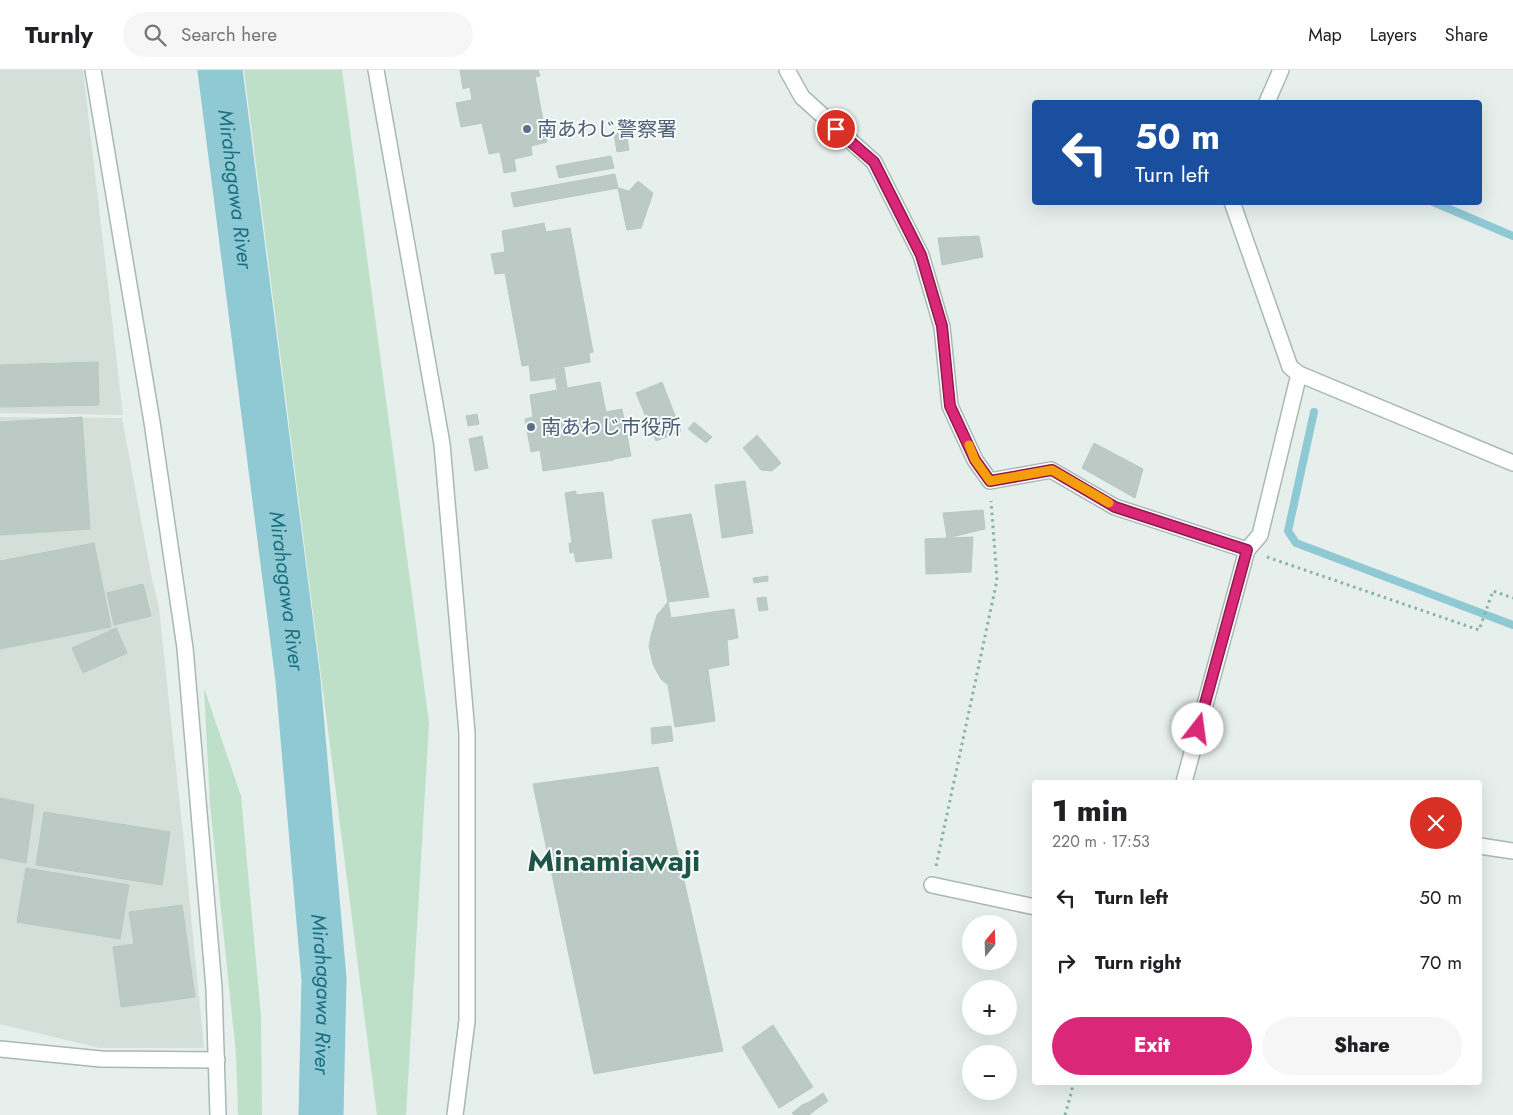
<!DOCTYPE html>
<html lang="en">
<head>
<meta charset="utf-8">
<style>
	:root { --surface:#fff; --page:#f6f6f6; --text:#202124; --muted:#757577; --line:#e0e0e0; --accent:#db2777 }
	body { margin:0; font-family:Jost,"Noto Sans JP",sans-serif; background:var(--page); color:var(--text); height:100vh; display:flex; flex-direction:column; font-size:19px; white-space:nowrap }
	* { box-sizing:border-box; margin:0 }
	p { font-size:16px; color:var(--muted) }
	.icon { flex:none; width:28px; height:28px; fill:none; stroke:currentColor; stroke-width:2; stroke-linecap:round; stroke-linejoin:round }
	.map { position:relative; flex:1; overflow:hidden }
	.panel { position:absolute; left:1032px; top:710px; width:450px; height:305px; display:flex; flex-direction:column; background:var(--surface); border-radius:5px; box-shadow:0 5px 20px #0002 }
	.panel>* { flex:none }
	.hud { position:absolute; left:1032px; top:30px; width:450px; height:105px; border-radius:5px; box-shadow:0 5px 20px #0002; background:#1a4fa0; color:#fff; overflow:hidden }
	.needle { width:32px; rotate:19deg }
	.fabs { position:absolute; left:962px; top:845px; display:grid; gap:10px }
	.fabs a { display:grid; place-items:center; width:55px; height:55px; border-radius:50%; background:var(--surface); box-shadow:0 5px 20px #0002; font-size:25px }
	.pin { position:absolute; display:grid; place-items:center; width:42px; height:42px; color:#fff; margin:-21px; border:2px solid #fff; border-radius:50%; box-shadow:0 1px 5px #0007 }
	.me { position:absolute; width:55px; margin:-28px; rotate:15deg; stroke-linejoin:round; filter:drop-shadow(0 0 4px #0008) }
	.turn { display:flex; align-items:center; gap:18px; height:105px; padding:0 20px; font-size:22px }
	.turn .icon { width:65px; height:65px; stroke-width:2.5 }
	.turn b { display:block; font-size:35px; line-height:42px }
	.round { display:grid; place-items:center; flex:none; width:52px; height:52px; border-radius:26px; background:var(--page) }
	.overview { display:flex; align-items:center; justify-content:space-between; height:85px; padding:0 20px }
	h1 { font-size:30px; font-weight:800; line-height:38px }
	.primary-button { display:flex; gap:10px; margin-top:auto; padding:10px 20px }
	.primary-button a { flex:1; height:58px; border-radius:30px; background:var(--accent); color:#fff; font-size:20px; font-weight:800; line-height:58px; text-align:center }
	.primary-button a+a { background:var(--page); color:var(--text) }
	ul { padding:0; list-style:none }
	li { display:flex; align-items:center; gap:15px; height:65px; padding:0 20px }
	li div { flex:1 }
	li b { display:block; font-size:19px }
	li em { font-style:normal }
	header { display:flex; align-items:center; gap:30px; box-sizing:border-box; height:70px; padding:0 25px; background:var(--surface); border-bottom:1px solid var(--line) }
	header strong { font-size:24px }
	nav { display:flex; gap:28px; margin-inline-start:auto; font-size:18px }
	.search { width:350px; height:45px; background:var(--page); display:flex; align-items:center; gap:12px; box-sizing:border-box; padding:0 18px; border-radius:28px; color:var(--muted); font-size:19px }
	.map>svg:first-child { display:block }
	.built { fill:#d4dfda }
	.green { fill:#bfe0c8 }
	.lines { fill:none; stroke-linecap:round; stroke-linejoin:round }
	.stream { stroke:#8ec9d4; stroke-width:8 }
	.river { stroke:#8ec9d4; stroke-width:45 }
	.building { fill:#bbcac4; stroke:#b8c9c2 }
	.minor-casing { stroke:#a8b8b2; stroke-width:18 }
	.path { stroke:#86b3a5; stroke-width:3; stroke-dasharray:2.5 4; stroke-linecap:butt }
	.minor { stroke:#fff; stroke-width:15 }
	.route-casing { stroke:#8e194d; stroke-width:12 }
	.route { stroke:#db2777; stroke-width:9 }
	.slow { stroke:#f59e0b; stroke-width:9 }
	.service-dot { fill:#5c6f8a; stroke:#f7fbf9; stroke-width:2 }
	.labels { text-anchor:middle; stroke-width:4; stroke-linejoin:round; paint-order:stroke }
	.service-label { font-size:20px; fill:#4e5e75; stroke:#f7fbf9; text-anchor:start }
	.water-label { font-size:21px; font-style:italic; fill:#1c6f80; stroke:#f7fbf9 }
	.town-label { font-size:30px; font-weight:bold; fill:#1f5548; stroke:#f7fbf9 }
</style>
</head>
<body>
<header>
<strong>Turnly</strong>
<div class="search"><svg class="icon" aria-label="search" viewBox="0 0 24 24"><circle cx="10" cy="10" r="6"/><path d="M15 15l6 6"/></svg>Search here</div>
<nav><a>Map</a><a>Layers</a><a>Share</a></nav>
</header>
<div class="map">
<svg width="1513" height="1045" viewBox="0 0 1513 1045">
	<rect width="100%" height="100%" fill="#e6efeb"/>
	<g class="built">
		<polygon points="0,0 83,0 123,345 0,343"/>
		<polygon points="0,347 122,348 152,509 159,538 184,773 204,978 99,978 0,954"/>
	</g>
	<g class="green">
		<polygon points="244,0 342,0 429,653 406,1045 377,1045"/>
		<polygon points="204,618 241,726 261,946 262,1045 238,1045 236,984 210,734"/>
	</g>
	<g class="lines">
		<g class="stream">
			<polyline points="1433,132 1513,166"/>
			<polyline points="1314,342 1288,461 1296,473 1513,555"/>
		</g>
		<path class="river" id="s1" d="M220 0 298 610 324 909 321 1045"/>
	</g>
	<g class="building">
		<polygon points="460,0 538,0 540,6 535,7 547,72 531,76 532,85 514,89 516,101 504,103 500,82 489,84 482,53 461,57 456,33 472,30 470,17 463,19"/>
		<polygon points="626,63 629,80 617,82 614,64"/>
		<polygon points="611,86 614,98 559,108 556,96"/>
		<polygon points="615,104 618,118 514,137 511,123"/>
		<polygon points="638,111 653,123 641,158 627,160 618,118 629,121"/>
		<polygon points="544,153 546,162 570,158 593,282 589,283 590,292 553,299 554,308 531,311 529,295 522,296 505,203 495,204 491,184 505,182 502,161"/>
		<polygon points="979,166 983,187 942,195 938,168"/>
		<polygon points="98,292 99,335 0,337 0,295"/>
		<polygon points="564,298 567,317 557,319 554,300"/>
		<polygon points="600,312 606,342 622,339 631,386 614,389 614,390 543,401 540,380 531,382 525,349 533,347 530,325"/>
		<polygon points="662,312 681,361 656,371 636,323"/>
		<polygon points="477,344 479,354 468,356 466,346"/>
		<polygon points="82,347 90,459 0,465 0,352"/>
		<polygon points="694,352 712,367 706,373 688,359"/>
		<polygon points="757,365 781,393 772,401 761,400 743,378"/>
		<polygon points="482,366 488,398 475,401 469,369"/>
		<polygon points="1094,373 1143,399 1135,428 1082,398"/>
		<polygon points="745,411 753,463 722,468 715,415"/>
		<polygon points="576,421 576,425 603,422 612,488 576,492 574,482 570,483 569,473 572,473 565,423"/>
		<polygon points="983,440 985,459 947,468 943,443"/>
		<polygon points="691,444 709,527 668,532 652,450"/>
		<polygon points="973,467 971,502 926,504 925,469"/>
		<polygon points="94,473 111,557 0,579 0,491"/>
		<polygon points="768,506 768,511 754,513 753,508"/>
		<polygon points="143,514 151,546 114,555 107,523"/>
		<polygon points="766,527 768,540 759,541 757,528"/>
		<polygon points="668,532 671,548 734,539 738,568 727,570 729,595 708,599 715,651 675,657 668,615 661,609 656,600 653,594 649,576 651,566 657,545"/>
		<polygon points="116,558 127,583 83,603 72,578"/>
		<polygon points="671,656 673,671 652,674 651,658"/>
		<polygon points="658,697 723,981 594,1004 533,714"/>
		<polygon points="0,728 34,735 26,793 0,788"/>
		<polygon points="44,742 170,762 162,815 36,795"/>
		<polygon points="26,798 129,815 120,869 17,852"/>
		<polygon points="182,835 195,927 121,937 113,877 134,874 129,842"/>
		<polygon points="773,955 813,1017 779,1038 742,977"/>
		<polygon points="823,1023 828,1031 818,1038 811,1031"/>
		<polygon points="811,1031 818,1038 809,1045 802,1035"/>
		<polygon points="802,1035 809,1045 794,1045 792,1043"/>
	</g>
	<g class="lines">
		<g class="minor-casing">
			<g id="minor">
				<polyline points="93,0 152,352 185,578 214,918 218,1045"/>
				<polyline points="376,0 442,374 467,663 467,951 455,1045"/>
				<polyline points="787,0 802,27 874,92 921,185 942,257 950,336 975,390 990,411 1051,400 1115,437 1247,480"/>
				<polyline points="1267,32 1281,0"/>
				<polyline points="1299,304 1513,393"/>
				<polyline points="1184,712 1247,480 1260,465 1299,304 1290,297 1232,132"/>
				<polyline points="1480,776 1513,781"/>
				<polyline points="932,815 1035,837"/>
				<polyline points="0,979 101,989 217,990"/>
			</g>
		</g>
		<g class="path">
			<polyline points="1267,487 1479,560 1493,521 1513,528"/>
			<polyline points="936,796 997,510 991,431"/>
			<polyline points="1065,1045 1072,1020 1072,1012"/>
		</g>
		<use href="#minor" class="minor"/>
	</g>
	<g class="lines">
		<g class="route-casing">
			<polyline id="route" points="836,59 874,92 921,185 942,256 950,336 975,390 990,411 1052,400 1115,437 1247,480 1198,659"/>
		</g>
		<use href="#route" class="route"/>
		<polyline class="slow" points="969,375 975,390 990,411 1052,400 1109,433"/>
	</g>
	<g class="service-dot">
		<circle cx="527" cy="59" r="5"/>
		<circle cx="531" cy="357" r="5"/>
	</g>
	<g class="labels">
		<g class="service-label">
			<text x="537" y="66">南あわじ警察署</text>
			<text x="541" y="364">南あわじ市役所</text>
		</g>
		<g class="water-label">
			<text dy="7" stroke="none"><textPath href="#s1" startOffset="120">Mirahagawa River</textPath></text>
			<text dy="7" stroke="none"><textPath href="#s1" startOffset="525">Mirahagawa River</textPath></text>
			<text dy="7" stroke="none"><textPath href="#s1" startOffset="930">Mirahagawa River</textPath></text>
		</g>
		<g class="town-label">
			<text x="614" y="801">Minamiawaji</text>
		</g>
	</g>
</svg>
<div class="fabs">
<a><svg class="needle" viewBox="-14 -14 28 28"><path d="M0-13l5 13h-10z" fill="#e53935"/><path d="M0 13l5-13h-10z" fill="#757577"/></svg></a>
<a>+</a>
<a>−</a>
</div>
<div class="pin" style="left:836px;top:59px;background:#d93025"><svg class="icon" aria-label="arrive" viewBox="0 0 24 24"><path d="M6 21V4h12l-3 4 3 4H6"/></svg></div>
<svg class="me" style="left:1198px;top:659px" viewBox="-20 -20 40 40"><circle r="19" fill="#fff"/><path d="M0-13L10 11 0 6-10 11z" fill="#db2777"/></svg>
<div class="hud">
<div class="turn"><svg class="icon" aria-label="left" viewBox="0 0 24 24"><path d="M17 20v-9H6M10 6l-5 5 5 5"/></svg><div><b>50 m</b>Turn left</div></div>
</div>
<section class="panel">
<div class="overview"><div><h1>1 min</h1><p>220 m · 17:53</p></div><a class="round" style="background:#d93025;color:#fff"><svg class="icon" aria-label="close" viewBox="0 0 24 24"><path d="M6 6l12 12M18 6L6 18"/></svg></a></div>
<ul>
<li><svg class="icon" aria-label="left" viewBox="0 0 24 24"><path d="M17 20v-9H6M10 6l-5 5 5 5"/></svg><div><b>Turn left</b></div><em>50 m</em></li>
<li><svg class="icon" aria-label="right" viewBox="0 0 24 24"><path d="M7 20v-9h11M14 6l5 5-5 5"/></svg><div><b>Turn right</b></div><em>70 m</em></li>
</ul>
<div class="primary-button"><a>Exit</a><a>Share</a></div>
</section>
</div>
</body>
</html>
